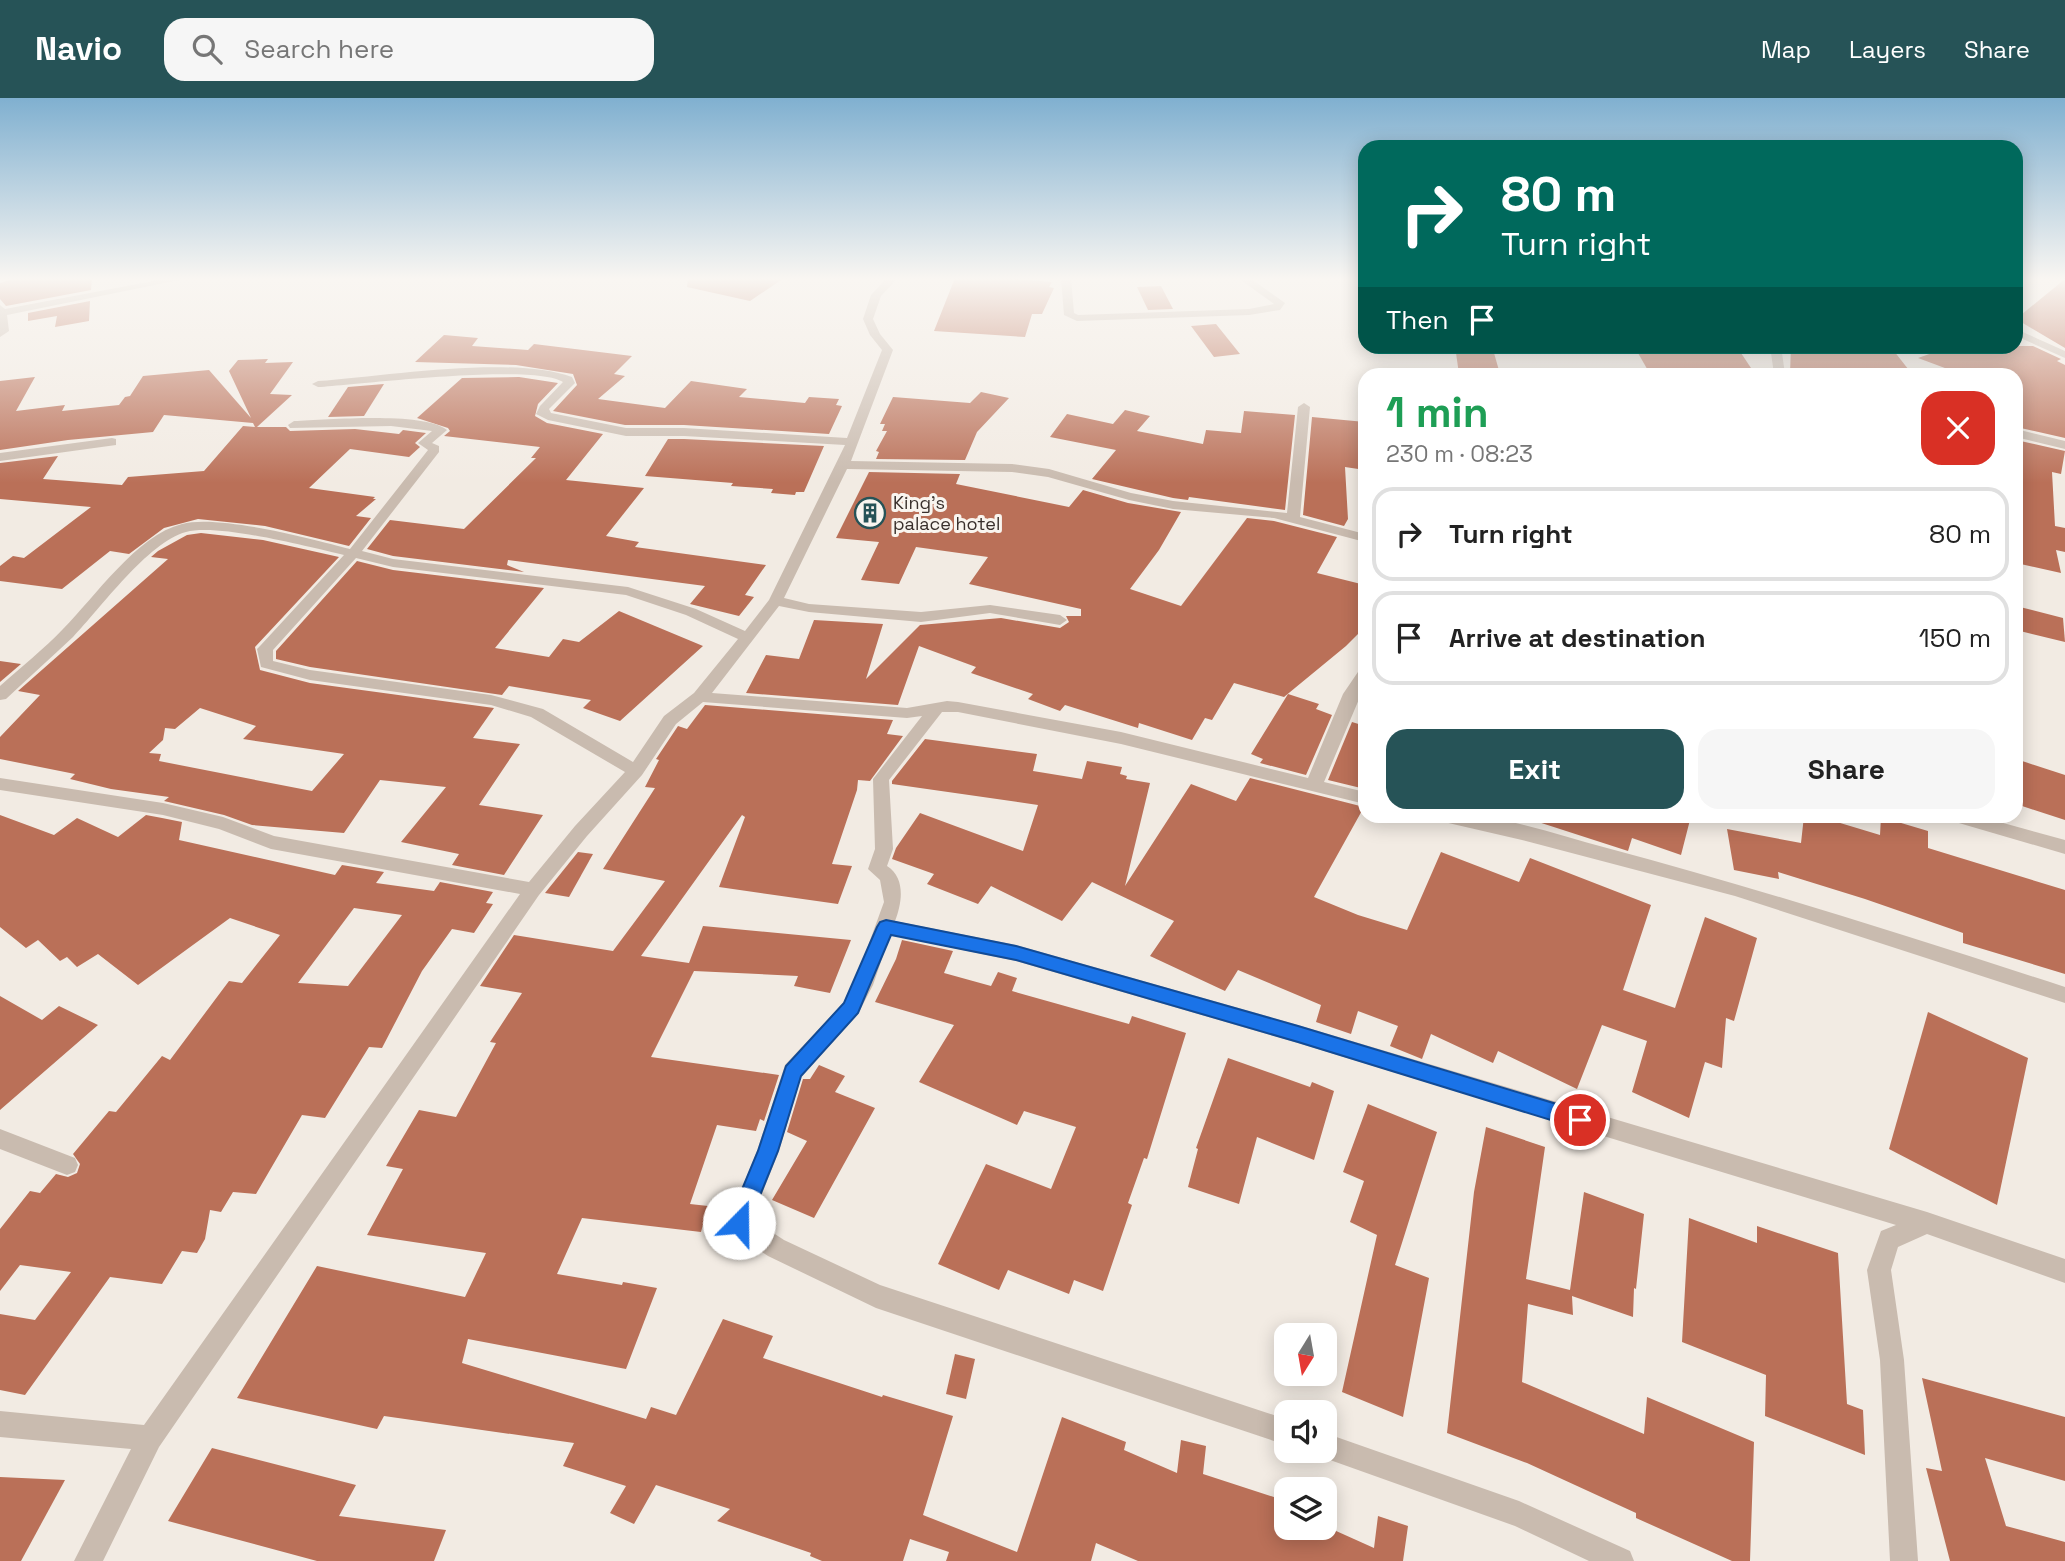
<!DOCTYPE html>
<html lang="en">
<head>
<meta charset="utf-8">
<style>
	:root { --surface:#fff; --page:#f6f6f6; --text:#222; --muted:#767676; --line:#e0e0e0; --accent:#265357 }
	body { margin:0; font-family:"Space Grotesk",sans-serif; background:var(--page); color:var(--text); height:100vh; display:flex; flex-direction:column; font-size:26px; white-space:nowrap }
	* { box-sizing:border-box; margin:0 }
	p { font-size:23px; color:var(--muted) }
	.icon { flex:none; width:38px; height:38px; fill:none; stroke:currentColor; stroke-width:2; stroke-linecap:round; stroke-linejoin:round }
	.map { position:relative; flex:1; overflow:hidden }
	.panel { position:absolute; left:1358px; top:270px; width:665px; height:455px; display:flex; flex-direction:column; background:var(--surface); border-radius:21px; box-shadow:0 4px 18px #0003 }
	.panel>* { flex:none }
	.guide { position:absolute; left:1358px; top:42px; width:665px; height:214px; border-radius:21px; box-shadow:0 4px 18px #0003; background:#00695c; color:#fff; overflow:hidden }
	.needle { width:46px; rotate:191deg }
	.buttons { position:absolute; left:1274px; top:1225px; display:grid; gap:14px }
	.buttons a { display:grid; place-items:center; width:63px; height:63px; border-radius:14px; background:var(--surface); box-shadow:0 4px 18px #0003; font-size:35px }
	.pin { position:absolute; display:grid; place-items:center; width:60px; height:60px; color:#fff; margin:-30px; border:4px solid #fff; border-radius:50%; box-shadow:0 2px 7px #0007 }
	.me { position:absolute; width:77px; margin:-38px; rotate:22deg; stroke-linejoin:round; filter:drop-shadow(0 0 5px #0008) }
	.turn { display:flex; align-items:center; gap:24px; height:147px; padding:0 28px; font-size:32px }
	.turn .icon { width:91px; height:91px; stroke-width:2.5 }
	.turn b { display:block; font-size:49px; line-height:60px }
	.then { display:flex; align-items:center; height:66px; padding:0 28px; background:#0003; gap:14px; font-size:26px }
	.round { display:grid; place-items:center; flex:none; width:74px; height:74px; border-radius:21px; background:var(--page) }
	.summary { display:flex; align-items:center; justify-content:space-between; height:119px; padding:0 28px }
	h1 { font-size:42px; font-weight:700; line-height:52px; color:#1e9e55 }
	.button { display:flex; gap:14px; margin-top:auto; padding:14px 28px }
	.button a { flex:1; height:80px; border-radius:21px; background:var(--accent); color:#fff; font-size:28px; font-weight:700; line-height:80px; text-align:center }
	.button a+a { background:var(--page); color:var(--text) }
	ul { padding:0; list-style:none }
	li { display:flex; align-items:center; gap:21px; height:94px; margin:0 14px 10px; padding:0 14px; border:4px solid var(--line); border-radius:21px }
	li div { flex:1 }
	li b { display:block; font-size:26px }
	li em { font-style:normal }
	header { display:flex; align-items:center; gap:42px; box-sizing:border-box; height:98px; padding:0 35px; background:var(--accent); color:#fff }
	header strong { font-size:33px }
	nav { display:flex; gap:38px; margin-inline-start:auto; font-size:24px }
	.search { width:490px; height:63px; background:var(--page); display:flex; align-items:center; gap:18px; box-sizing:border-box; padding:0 24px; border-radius:21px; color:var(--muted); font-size:26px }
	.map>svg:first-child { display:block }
	.building { fill:#ba7058; fill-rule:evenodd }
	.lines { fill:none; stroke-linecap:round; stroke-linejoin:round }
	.street { fill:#c9bbaf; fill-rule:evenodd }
	.route { fill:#1a73e8; stroke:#114b97; stroke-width:2 }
	.labels { text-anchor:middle; stroke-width:6; stroke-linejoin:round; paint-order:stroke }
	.far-poi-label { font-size:18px; fill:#39302c; stroke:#f9f5ef; text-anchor:start }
</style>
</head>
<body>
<header>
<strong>Navio</strong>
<div class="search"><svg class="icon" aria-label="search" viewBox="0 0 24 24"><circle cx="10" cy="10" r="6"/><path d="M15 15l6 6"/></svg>Search here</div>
<nav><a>Map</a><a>Layers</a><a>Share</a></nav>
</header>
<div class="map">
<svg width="2065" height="1463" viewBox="0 0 2065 1463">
	<rect width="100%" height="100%" fill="#f2ebe3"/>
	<g class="building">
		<polygon points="16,180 92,180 91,192 6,208 0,201 0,185"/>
		<polygon points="688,180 784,180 750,203 687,189"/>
		<polygon points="955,180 1009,180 1052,184 1049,189 1054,190 1042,216 1032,216 1025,239 934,233"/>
		<polygon points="2065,181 2065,250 2016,221"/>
		<polygon points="1161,188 1173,211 1148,212 1137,189"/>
		<polygon points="90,203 89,223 55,229 57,218 28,223 28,215"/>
		<polygon points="1216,226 1240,256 1214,259 1191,228"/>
		<polygon points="444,237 478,240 472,248 528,252 534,246 632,258 614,276 625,278 598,301 665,310 691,283 747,291 739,299 805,305 809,299 839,301 836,307 842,308 829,336 684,327 625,327 553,313 577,287 573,276 516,267 415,264"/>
		<polygon points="1455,248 1492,248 1500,276 1459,276"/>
		<polygon points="1634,248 1739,252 1755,276 1650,276"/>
		<polygon points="1791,248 1890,248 1912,276 1790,276"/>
		<polygon points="1952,248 2033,248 2061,261 2057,263 2065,267 2065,340 2016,329 2016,276 1961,276 1918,260"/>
		<polygon points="268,261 265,265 293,264 270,296 292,297 257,329 286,329 290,333 355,331 399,336 403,332 426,335 415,345 420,349 409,359 350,351 309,390 375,399 373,401 376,401 356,418 371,420 349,448 265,428 198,421 164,430 129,456 110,453 62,491 0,483 0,468 13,458 24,460 91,409 0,401 0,365 58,358 43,381 122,387 128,379 204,373 243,328 255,329 253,325 164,317 153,334 68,342 0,352 0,283 35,279 16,313 65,307 62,313 119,307 125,299 130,298 143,278 209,272 251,320 229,273 238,262"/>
		<polygon points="519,279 558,285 538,306 535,318 547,325 603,336 566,382 644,390 606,438 639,444 635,449 766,467 745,497 754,499 739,518 690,506 705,488 508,462 507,467 524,474 393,458 367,451 390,422 464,431 536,360 531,360 540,349 444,338 450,333 448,330 417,320 462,280"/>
		<polygon points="384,286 364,318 328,319 348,289"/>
		<polygon points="981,294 1009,300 977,334 965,362 876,361 879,354 876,353 887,333 882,333 885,326 880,326 893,299 970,305"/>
		<polygon points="1125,312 1150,318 1137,333 1203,346 1206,332 1241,335 1244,313 1295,317 1285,412 1189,399 1188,402 1173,400 1092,381 1116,352 1050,339 1067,316 1113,326"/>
		<polygon points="1312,319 1365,324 1365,372 1345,369 1348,421 1344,428 1303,417"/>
		<polygon points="668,341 684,341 824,348 804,394 796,394 795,397 771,395 773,391 731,388 733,385 645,378"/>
		<polygon points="2016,342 2065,353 2061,376 2052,374 2055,428 2065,430 2065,454 2056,452 2061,475 2016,465"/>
		<polygon points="869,374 960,376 956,386 1069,409 1083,392 1128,405 1181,414 1159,452 1130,491 1181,508 1247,420 1274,423 1337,439 1317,475 1365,487 1365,529 1346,548 1284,599 1234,585 1212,622 1205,620 1192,642 1139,625 1138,630 1065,607 1060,613 1028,601 1033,596 971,575 976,569 919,548 898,607 746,595 766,557 799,561 814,522 883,526 866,581 920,527 1001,520 1060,530 1069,524 1066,518 1081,518 1081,511 969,486 988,459 916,449 899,486 861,482 879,444 836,440"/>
		<path d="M201 435 263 442 339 459 255 549 260 572 310 585 494 610 473 640 520 646 479 707 543 717 504 777 452 767 459 756 401 744 446 689 380 682 344 735 252 727 224 717 164 703 169 699 111 691 70 681 75 676 0 661V639L40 597 18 593 168 461 151 459 158 453 187 437ZM200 610 256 628 243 641 344 656 312 693 159 663 161 656 149 655 163 642 165 630 175 631Z"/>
		<polygon points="357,463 393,472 544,490 495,550 549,559 563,541 579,544 619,513 703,548 620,623 583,610 591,602 509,588 502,597 310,569 276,561 276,553"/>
		<polygon points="2016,508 2063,520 2065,544 2016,532"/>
		<polygon points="0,563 21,566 0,584"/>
		<polygon points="1288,596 1319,606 1316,611 1332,617 1306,677 1260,665 1263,661 1251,656"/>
		<polygon points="705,607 893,622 887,636 903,638 870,683 858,682 857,692 832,766 852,768 838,806 719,789 745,719 742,717 641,858 689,865 703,828 851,842 830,895 794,888 798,878 694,873 651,959 779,977 764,1023 760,1021 756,1033 717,1027 690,1106 708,1108 701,1134 582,1120 557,1176 622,1187 623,1184 657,1190 626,1271 468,1241 462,1265 646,1321 651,1309 676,1317 723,1221 773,1238 763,1260 882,1299 883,1297 953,1318 923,1417 1017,1454 1062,1319 1126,1344 1124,1352 1177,1375 1181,1342 1206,1348 1203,1376 1286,1403 1286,1430 1325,1428 1374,1450 1378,1418 1408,1428 1403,1463 1138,1463 1096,1445 1091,1463 946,1463 949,1454 910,1441 903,1463 822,1463 810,1458 811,1455 717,1423 730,1411 656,1387 634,1426 610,1415 626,1388 563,1368 574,1345 384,1318 377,1331 237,1300 317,1168 465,1199 486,1155 367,1137 403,1071 386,1068 419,1012 456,1019 496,945 490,944 522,895 480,888 514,837 613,853 665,783 603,771 655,690 645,689 659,662 656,661 678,628 687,631"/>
		<polygon points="1352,624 1365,628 1365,691 1328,682"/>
		<polygon points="925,641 1037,656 1033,673 1082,681 1087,663 1122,669 1120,676 1127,678 1126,681 1150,685 1125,788 1191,686 1236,703 1250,680 1364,709 1314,799 1358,817 1407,832 1441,754 1519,784 1530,760 1651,807 1623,892 1675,910 1705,819 1757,840 1734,923 1726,920 1722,970 1705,964 1689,1020 1632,994 1647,943 1602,927 1577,991 1498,953 1493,965 1431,936 1422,961 1390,948 1398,928 1358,913 1351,936 1316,924 1321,907 1238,872 1225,893 1150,858 1174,823 1092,784 1062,823 991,788 978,806 927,786 934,776 892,761 896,750 920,715 1023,753 1038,707 892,686 892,683"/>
		<polygon points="2016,661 2065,677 2065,722 2016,706"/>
		<path d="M0 717 54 737 77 720 118 739 146 717 162 720 182 724 179 742 335 777 342 767 384 774 376 785 434 793 440 784 493 794 486 805 493 806 474 835 452 831 422 873 382 950 369 949 325 1020 302 1017 256 1096 233 1094 221 1114 210 1112 205 1141 197 1155 182 1153 162 1186 110 1179 25 1297 0 1292V1216L35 1222 71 1174 20 1167 0 1193V1131L30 1093 40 1095 56 1076 68 1079 77 1075 80 1066 73 1056 109 1013 116 1014 162 958 170 962 229 883 242 885 280 837 230 820 138 887 98 856 77 869 67 859 60 863 38 842 26 850 0 829ZM354 810 402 817 348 888 298 885Z"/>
		<polygon points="1529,718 1691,718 1681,757 1632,740 1628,753 1529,721"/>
		<polygon points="1804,718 1817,718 1880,737 1881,719 1928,733 1928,750 2065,792 2065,876 1963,845 1963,835 1865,801 1778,774 1779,781 1734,772 1727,731 1801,745"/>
		<polygon points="578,754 593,756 569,799 545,795"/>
		<polygon points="902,842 953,853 944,875 991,888 998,874 1017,880 1012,893 1129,926 1132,918 1186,935 1147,1061 1144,1060 1128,1105 1132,1107 1103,1193 1074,1182 1069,1196 1008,1172 999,1192 938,1166 986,1066 1051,1091 1076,1029 1024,1013 1017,1027 919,984 954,927 875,904 896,861"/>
		<polygon points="0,898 42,922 59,908 98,927 0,1012"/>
		<polygon points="1928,914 2028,960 1997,1107 1889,1051"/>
		<polygon points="1228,960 1310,989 1312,984 1334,993 1314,1062 1257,1039 1239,1106 1188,1089 1198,1051 1196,1050"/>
		<polygon points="819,967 845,978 835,994 875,1010 814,1120 772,1102 807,1043 787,1034 803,981 810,981"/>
		<polygon points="1368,1006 1437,1034 1395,1167 1429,1180 1403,1319 1342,1294 1377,1137 1350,1124 1364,1083 1343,1074"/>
		<polygon points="1486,1029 1545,1049 1526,1181 1570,1192 1584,1094 1644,1116 1636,1191 1634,1190 1633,1219 1572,1198 1573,1217 1528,1206 1522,1284 1644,1336 1647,1299 1754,1344 1750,1463 1732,1463 1636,1420 1636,1415 1527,1365 1447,1335 1474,1094"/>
		<polygon points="1689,1120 1757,1145 1757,1128 1838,1155 1847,1306 1863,1312 1865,1357 1765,1318 1766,1277 1682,1244"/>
		<polygon points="955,1256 975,1261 966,1301 946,1296"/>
		<polygon points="1922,1280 2065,1319 2065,1383 1985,1360 2006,1428 2065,1444 2065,1463 1950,1463 1926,1370 1942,1373"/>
		<polygon points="212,1350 356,1387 339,1418 446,1432 434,1463 317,1463 168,1423"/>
		<polygon points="0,1379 65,1382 21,1463 0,1463"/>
	</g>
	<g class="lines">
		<g class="street">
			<polygon points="169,180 189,180 7,217 9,233 0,239 0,207 5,211"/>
			<path d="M887 180H898L881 198 873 221 880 236 893 252 851 363 1012 366 1049 371 1131 395 1173 403 1287 415 1298 309 1304 305 1310 309 1300 419 1365 436V444L1274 420 1173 411 1129 402 1048 379 1012 374 847 371 784 500 809 506 921 514 990 507 1060 517 1067 522 1060 527 990 515 921 524 809 514 779 508 712 595 907 610 947 603 958 604 1121 634 1308 680 1343 596 1360 571 1365 570V587L1324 684 1365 694V706L1121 646 958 614H942L889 682 893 751 887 768C906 780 902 805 895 823L1016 847 1298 927 1927 1114 2065 1161V1185L1927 1136 1898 1149 1891 1172 1904 1262 1918 1463H1890L1880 1262 1867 1172 1881 1133 1896 1127 1298 945 1016 863 890 837 873 887 858 916 801 979 779 1053 752 1121 784 1142 880 1187 1286 1321V1347L876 1210 768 1158 731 1133 728 1125 757 1053 785 967 844 904 854 886 884 804 880 782 868 771 875 751 873 681 922 618 907 620 703 604 676 626 642 677 587 738 539 797 159 1349 103 1463H74L131 1351 0 1339V1313L144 1327 520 796 271 751 219 731 163 717 0 692V680L163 705 223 719 274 738 529 784 575 728 625 674 531 619 491 607 310 582 261 569 257 551 260 548 344 457C309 449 218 425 186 434 148 444 100 511 73 539 51 560 28 580 6 601L0 602V588C21 569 44 551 63 531 95 499 137 437 182 426 218 416 311 441 350 451L428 352 418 345 432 333 391 328 290 330 288 327 294 323C327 322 423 313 447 332L432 345 439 348V354L362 453 393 461 628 489 696 511 745 533 769 502 845 347 684 338H626L548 322 536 316 540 308 563 284C534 265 362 286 318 289L312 286 318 283C387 278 510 257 572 279L575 285 549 311 551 315 626 330H684L847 340 882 252 870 237 863 221 871 197ZM356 460 393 469 626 497 686 517 738 541 694 595 664 618 633 664 543 611 491 597 310 572 273 563V552Z"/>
			<polygon points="1061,180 1071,180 1074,215 1078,217 1249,211 1274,206 1238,180 1250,180 1285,205 1280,212 1249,217 1077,223 1064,217"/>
			<polygon points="2016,231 2065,253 2065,260 2016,238"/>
			<polygon points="1770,248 1781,248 1785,276 1774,276"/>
			<polygon points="2016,331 2065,343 2065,351 2016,339"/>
			<polygon points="112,340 116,341 116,347 0,363 0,355"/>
			<path d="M1435 718C1492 712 1552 736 1607 750 1761 791 1913 840 2065 889V905L1735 798 1522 742 1444 724 1438 723Z"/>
			<polygon points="1949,718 1978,718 2065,742 2065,756 1952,723"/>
			<polygon points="0,1031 75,1060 78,1067 75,1074 67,1077 0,1051"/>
			<polygon points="1325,1335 1519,1403 1630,1453 1634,1463 1589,1463 1515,1428 1316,1357 1314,1353 1325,1353"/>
		</g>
	</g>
	<linearGradient id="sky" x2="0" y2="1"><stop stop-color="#80b0d0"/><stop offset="0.47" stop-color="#f9f6f2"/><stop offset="1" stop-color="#f9f6f2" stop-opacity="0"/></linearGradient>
	<rect width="2065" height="385" fill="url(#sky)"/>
	<polygon class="route" points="886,822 1016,848 1298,928 1580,1013 1587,1016 1590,1022 1587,1029 1580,1031 1298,944 1016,862 891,837 858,915 801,978 778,1053 746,1132 739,1135 731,1132 728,1125 758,1053 786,968 844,905 877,829 880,824"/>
	<defs>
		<g id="building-ring" transform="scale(1.575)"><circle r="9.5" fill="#f9f5ef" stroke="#265357" stroke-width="1.5"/><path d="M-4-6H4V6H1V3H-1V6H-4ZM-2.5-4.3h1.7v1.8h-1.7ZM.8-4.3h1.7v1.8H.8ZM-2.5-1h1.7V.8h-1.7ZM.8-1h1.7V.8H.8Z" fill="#265357"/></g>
	</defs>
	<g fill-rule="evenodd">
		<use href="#building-ring" x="870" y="415"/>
	</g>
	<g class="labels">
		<g class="far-poi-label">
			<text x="893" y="411">King's<tspan x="893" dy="21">palace hotel</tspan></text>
		</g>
	</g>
</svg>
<div class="buttons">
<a><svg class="needle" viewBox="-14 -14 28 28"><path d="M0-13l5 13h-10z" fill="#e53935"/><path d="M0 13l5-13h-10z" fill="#767676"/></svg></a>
<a><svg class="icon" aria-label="sound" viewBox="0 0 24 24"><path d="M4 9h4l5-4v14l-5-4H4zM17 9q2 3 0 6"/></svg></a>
<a><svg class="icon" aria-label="layers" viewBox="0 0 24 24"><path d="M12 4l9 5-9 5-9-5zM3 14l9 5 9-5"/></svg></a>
</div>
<div class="pin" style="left:1580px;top:1022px;background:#d93025"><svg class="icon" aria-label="arrive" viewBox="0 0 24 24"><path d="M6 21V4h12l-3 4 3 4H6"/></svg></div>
<svg class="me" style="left:739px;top:1125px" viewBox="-20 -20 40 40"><circle r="19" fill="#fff"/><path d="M0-13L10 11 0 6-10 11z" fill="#1a73e8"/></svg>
<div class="guide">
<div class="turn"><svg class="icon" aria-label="right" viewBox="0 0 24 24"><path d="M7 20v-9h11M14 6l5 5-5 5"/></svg><div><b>80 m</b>Turn right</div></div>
<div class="then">Then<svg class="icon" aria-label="arrive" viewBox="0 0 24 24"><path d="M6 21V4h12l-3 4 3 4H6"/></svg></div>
</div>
<section class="panel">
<div class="summary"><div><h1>1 min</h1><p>230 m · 08:23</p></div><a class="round" style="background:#d93025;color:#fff"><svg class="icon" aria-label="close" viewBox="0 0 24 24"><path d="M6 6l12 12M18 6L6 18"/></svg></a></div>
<ul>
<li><svg class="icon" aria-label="right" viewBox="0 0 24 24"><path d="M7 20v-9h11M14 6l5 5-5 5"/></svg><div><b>Turn right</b></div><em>80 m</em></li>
<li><svg class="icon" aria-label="arrive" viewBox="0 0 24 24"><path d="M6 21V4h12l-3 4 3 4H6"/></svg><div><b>Arrive at destination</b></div><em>150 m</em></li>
</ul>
<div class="button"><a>Exit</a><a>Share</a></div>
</section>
</div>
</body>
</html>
